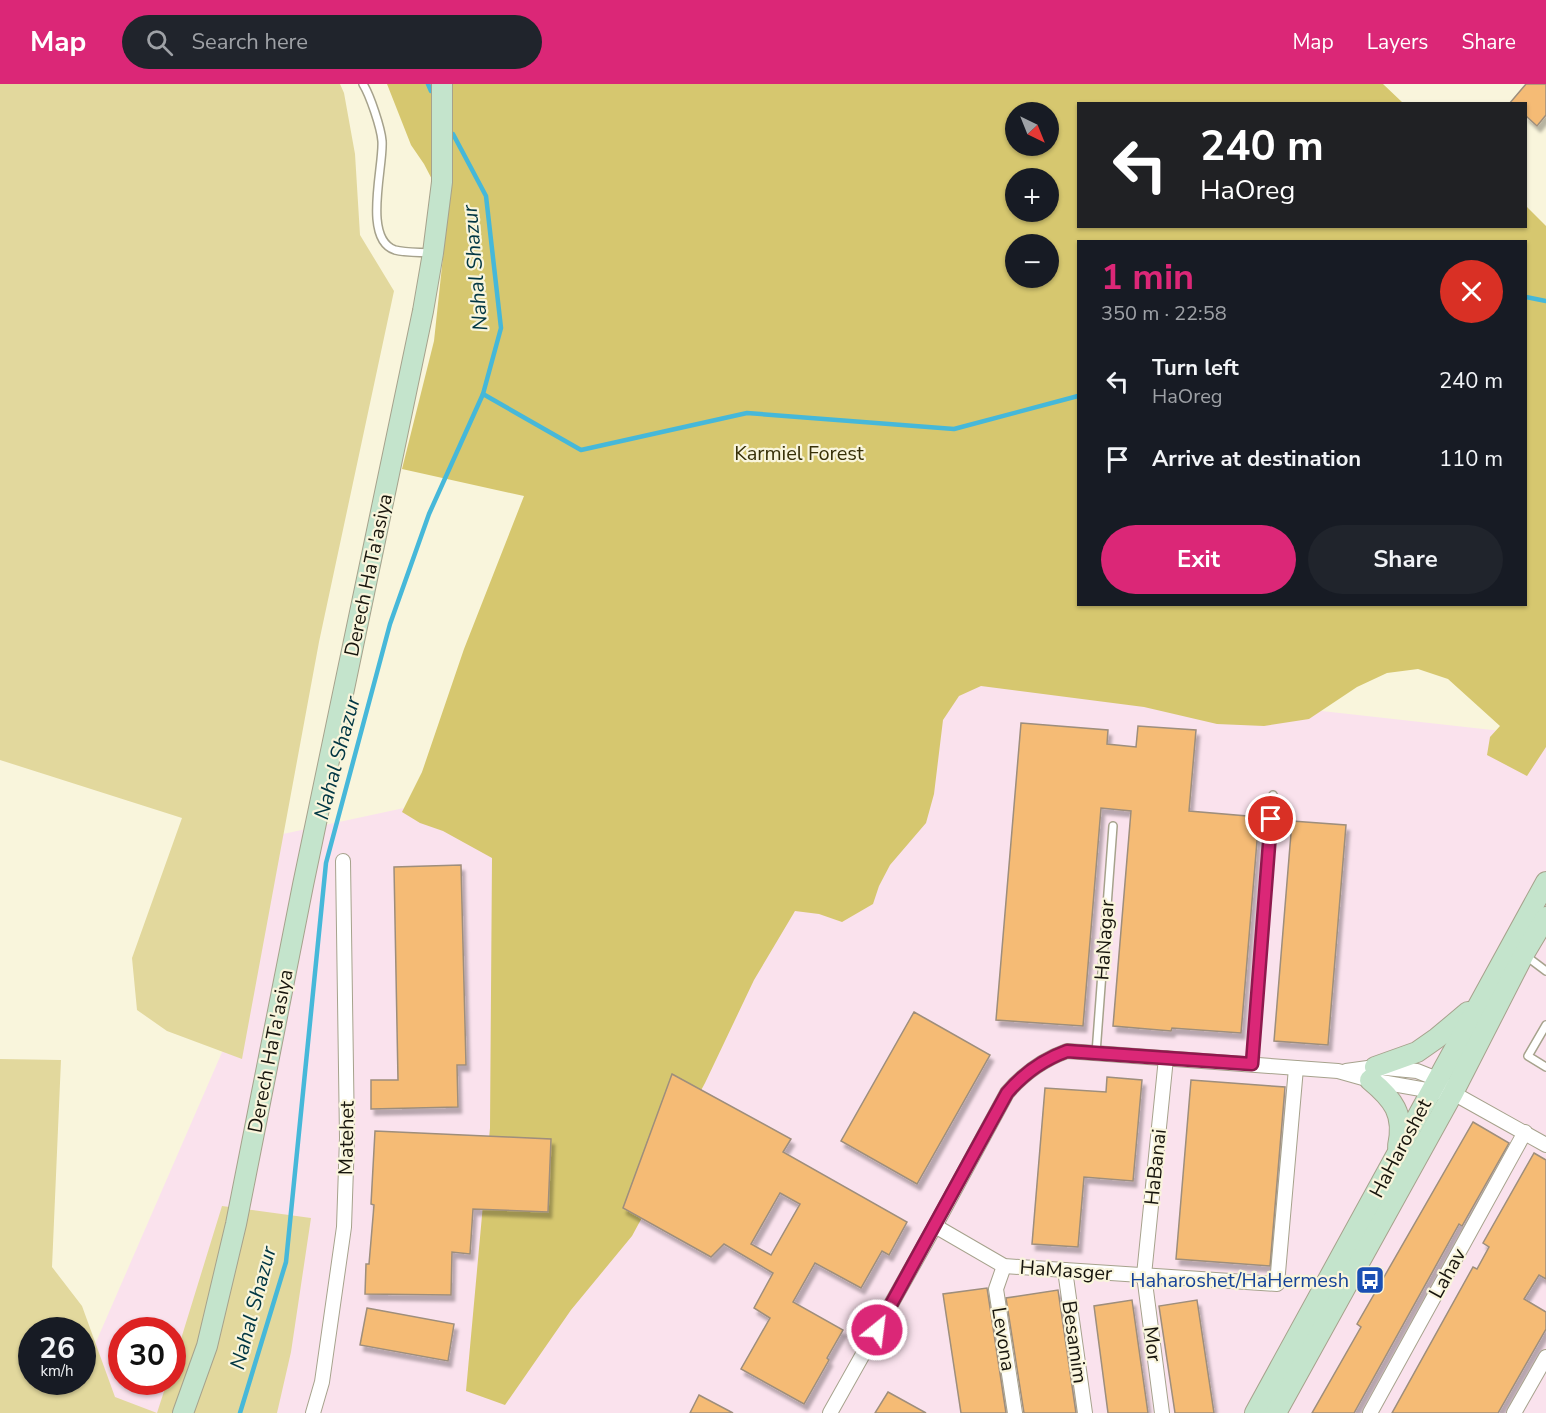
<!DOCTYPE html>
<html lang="en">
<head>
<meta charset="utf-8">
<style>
	:root { --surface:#171b24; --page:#20242c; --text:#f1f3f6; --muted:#9ea1a6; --accent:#db2777 }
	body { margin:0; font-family:"Nunito Sans",sans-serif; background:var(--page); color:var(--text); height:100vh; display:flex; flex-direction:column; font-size:22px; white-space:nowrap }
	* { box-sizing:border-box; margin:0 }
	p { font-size:20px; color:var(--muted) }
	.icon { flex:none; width:33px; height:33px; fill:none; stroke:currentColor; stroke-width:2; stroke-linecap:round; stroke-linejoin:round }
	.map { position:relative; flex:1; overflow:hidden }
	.panel { position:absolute; left:1077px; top:156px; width:450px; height:366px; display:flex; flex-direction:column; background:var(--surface); border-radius:0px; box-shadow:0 2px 4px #0004 }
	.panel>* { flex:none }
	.top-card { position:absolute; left:1077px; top:18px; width:450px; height:126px; border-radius:0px; box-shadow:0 2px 4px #0004; background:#202124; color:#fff; overflow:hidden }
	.needle { width:39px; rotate:137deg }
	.fabs { position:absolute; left:1005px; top:18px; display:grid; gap:12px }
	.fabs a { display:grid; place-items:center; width:54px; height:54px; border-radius:50%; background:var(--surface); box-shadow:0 2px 4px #0004; font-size:30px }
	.speed { position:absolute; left:18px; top:1233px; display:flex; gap:12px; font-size:30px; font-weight:700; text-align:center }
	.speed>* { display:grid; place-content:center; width:78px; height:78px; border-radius:50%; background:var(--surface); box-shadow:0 2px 4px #0004; line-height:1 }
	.speed small { font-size:15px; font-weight:400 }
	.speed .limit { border:9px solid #d22; background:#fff; color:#111 }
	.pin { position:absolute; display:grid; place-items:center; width:51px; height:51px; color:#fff; margin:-26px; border:3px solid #fff; border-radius:50%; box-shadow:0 2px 6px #0007 }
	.me { position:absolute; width:66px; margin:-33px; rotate:29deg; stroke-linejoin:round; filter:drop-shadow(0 0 4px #0008) }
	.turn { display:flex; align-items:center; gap:21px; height:126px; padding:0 24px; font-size:27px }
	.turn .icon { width:78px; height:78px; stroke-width:2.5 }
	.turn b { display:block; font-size:42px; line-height:51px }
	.round { display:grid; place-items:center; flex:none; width:63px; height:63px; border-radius:32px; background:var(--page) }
	.head { display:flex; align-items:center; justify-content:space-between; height:102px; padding:0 24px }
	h1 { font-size:36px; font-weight:700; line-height:45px; color:var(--accent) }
	.action { display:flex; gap:12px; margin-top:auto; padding:12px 24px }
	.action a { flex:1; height:69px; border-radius:36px; background:var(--accent); color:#fff; font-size:24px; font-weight:700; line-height:69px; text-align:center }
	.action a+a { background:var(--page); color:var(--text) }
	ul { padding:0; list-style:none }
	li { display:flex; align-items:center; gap:18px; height:78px; padding:0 24px }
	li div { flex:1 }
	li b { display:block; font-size:22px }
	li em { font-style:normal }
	header { display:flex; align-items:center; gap:36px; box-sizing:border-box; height:84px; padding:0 30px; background:var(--accent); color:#fff }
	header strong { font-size:28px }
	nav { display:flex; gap:33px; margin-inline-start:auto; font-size:21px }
	.search { width:420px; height:54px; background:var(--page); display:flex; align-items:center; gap:15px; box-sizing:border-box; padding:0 21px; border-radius:33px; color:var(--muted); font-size:22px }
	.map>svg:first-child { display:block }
	.industrial { fill:#fae2ed; fill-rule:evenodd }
	.green { fill:#e2d89d; fill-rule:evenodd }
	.forest { fill:#d6c76f; fill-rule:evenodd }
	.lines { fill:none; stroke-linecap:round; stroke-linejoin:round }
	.stream { stroke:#46b8d9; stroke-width:4.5 }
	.building { fill:#f5bb74; stroke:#9e8e7c; stroke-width:1.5; fill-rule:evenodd; filter:url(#shadow) }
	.lane-casing { stroke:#a6a28c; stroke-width:10 }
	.street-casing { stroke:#a6a28c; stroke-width:16 }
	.secondary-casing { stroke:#a6a28c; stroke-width:22 }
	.lane { stroke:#fff; stroke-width:7 }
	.street { stroke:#fff; stroke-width:14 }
	.secondary { stroke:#c4e4cc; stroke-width:20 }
	.route-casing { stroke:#8e194d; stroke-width:15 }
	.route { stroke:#db2777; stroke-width:10 }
	.labels { text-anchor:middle; stroke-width:4.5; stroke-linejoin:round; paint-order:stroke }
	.park-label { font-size:20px; fill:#373008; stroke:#f9f5dc }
	.street-label { font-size:20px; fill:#17150d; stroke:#f9f5dc }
	.transit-label { font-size:20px; fill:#164399; stroke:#f9f5dc; text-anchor:end }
	.water-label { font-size:21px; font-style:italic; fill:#003643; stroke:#f9f5dc }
</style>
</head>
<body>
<header>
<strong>Map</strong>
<div class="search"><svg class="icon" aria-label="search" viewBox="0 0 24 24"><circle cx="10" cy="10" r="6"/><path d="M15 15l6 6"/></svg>Search here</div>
<nav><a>Map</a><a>Layers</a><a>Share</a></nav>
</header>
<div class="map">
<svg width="1546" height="1329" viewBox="0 0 1546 1329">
	<defs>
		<filter id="shadow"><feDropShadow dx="3.5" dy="6" stdDeviation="1.5" flood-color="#0004"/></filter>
	</defs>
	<rect width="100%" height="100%" fill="#f9f5dc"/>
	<path class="industrial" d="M1015 593 1546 652V1329H65L82 1298 83 1288 246 913 283 750ZM122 1246H172V1298H122Z"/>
	<g class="green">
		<polygon points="0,0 340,0 344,9 355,70 360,151 394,207 319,558 242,975 167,947 137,926 132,874 182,734 0,676"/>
		<path d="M0 975 61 976 52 1183 82 1222 115 1313 157 1329H0ZM32 1246H82V1298H32Z"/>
		<polygon points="222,1122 311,1134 291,1268 277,1329 157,1329 167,1298 172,1298 173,1281"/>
	</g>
	<path class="forest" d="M387 0H1383L1403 19 1078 20V142H1526V122L1546 142V663L1527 692 1487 671 1490 653 1500 642 1448 595 1418 585 1387 589 1357 603 1309 635 1264 642 1217 640 1144 623 981 602 959 612 943 636 934 710 926 739 890 781 879 802 873 820 842 838 819 830 795 827 754 896 705 999 684 1038 651 1117 632 1152 571 1226 505 1321 466 1307 490 1044 492 774 443 747 420 739 402 728 422 688 464 565 524 412 402 385 434 257 448 126 424 80 411 61ZM1016 28H1048V62H1016ZM1016 94H1048V128H1016ZM1078 158H1526V520H1078ZM1016 160H1048V194H1016Z"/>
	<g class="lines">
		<g class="stream">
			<polyline points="428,0 431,7"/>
			<polyline points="1526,213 1546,217"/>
			<polyline points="483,310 581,366 747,329 954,345 1078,312"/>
			<polyline points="240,1329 286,1178 326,779 390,540 429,430 483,310 501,244 486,112 453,50"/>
		</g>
	</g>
	<g class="building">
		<polygon points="1526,0 1546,0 1546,31 1537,42 1526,32 1526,20 1509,20"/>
		<polygon points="1021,639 1108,646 1107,660 1136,663 1138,642 1196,646 1189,727 1259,733 1241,949 1172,944 1171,947 1113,942 1131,727 1101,724 1083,942 996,936"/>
		<polygon points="1292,737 1346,741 1328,961 1274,957"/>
		<polygon points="461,781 466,981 457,981 458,1023 371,1025 371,996 398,996 394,783"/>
		<polygon points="914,928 990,971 917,1100 841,1057"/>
		<path d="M672 990 791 1055 783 1068 907 1138 889 1171 882 1167 861 1204 815 1179 793 1218 843 1246 827 1274 829 1276 804 1320 741 1285 770 1234 754 1224 773 1189 724 1160 711 1173 623 1124ZM780 1109 800 1120 771 1171 751 1160Z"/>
		<polygon points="1107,993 1142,996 1133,1097 1084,1093 1078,1163 1032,1160 1045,1004 1106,1008"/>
		<polygon points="1191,996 1285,1003 1270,1182 1176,1175"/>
		<polygon points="1473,1038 1509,1059 1462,1142 1459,1140 1354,1329 1312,1329 1361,1243 1357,1240"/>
		<polygon points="375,1047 551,1055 548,1128 473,1125 470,1170 452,1168 451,1211 365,1210 366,1180 369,1180 374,1121 371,1120"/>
		<polygon points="1534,1069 1546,1076 1546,1195 1539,1191 1524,1215 1546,1228 1546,1245 1498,1329 1392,1329 1473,1183 1477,1185 1489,1163 1483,1159"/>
		<polygon points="987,1204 1006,1329 961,1329 943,1210"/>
		<polygon points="1058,1206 1076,1329 1024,1329 1006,1214"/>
		<polygon points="1132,1216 1148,1329 1108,1329 1094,1222"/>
		<polygon points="1197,1216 1214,1329 1175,1329 1159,1222"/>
		<polygon points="367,1224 454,1240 448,1277 360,1261"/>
		<polygon points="888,1308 926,1329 875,1329"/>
		<polygon points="699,1311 733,1329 690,1329"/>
	</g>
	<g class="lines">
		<g class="lane-casing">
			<g id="lane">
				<path d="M363 0C370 11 381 44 382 57 384 82 362 155 395 166 406 169 421 168 432 169"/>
				<polyline points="1526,872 1546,887"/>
				<polyline points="1546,941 1528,972 1546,983"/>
				<polyline points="1096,969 1113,742"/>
				<polyline points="1252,980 1273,711"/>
			</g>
		</g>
		<g class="street-casing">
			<g id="street">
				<polyline points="1346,987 1375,983 1417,987 1437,995 1453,1009 1546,1061"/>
				<polyline points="935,1142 1004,1182 1277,1200 1296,984"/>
				<polyline points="1004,1182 996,1205 1015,1329"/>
				<polyline points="1065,1186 1085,1329"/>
				<polyline points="313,1329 322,1298 344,1143 347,1054 343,777"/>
				<path d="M830 1329 935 1142 1007 1009C1024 989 1042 976 1067 967L1338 987 1370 996 1438 1008"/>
				<polyline points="1162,1329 1144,1191 1166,974"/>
				<polyline points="1370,1329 1525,1048"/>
				<polyline points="1514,1329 1546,1273"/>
			</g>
		</g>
		<g class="secondary-casing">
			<g id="secondary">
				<polyline points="1375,983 1417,968 1437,954 1468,928"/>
				<path d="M1370 996C1393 1015 1405 1030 1398 1062"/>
				<polyline points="183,1329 207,1262 236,1140 303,801 423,227 433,169 442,98 442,0"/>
				<polyline points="1255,1329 1546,798"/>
				<polyline points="1276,1329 1453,1009 1524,870 1546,833"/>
			</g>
		</g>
		<use href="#lane" class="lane"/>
		<use href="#street" class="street"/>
		<use href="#secondary" class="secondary"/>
	</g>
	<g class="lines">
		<g class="route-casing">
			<path id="route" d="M877 1246 1007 1009C1024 989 1042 976 1067 967L1252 980 1271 735"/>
		</g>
		<use href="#route" class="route"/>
	</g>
	<defs>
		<g id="bus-square" transform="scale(1.5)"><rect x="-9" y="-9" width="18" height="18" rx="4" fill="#1a4fb4" stroke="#f9f5dc"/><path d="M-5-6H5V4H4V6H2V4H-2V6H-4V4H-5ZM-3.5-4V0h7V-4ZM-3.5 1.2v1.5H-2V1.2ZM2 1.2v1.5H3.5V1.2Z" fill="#fff"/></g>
	</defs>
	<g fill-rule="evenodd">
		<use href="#bus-square" x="1370" y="1196"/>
	</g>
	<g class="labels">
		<g class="park-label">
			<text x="799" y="376">Karmiel Forest</text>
		</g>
		<g class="street-label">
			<text transform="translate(368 491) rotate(-78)" y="7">Derech HaTa'asiya</text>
			<text transform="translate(1104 856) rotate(-86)" y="7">HaNagar</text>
			<text transform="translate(270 967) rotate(-79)" y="7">Derech HaTa'asiya</text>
			<text transform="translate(346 1054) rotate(-89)" y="7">Matehet</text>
			<text transform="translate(1400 1064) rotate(-62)" y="7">HaHaroshet</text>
			<text transform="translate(1155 1083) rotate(-84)" y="7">HaBanai</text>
			<text transform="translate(1066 1186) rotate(4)" y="7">HaMasger</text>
			<text transform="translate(1447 1189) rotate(-61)" y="7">Lahav</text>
			<text transform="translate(1004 1255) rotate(81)" y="7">Levona</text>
			<text transform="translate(1075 1258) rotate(82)" y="7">Besamim</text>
			<text transform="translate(1153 1260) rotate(83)" y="7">Mor</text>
		</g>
		<g class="transit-label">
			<text x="1349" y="1203">Haharoshet/HaHermesh</text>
		</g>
		<g class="water-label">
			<text transform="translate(475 184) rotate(-95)" y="7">Nahal Shazur</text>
			<text transform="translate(337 674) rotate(-75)" y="7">Nahal Shazur</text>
			<text transform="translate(253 1224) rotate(-75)" y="7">Nahal Shazur</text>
		</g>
	</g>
</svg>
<div class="fabs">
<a><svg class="needle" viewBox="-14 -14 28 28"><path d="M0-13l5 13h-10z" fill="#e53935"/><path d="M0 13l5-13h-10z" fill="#9ea1a6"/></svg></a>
<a>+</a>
<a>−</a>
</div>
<div class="speed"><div>26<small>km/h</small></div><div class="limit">30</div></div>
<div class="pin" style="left:1271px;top:735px;background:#d93025"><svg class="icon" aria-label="arrive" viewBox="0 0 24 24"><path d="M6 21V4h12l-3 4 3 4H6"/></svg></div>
<svg class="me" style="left:877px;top:1246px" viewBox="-20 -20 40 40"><circle r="17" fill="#db2777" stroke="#fff" stroke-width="3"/><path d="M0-11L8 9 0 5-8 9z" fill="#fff"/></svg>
<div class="top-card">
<div class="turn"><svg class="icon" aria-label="left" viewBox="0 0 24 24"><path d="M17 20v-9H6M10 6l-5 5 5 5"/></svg><div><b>240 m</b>HaOreg</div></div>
</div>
<section class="panel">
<div class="head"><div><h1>1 min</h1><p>350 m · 22:58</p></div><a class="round" style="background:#d93025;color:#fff"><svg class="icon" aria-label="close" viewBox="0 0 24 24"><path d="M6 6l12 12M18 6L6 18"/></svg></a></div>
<ul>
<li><svg class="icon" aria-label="left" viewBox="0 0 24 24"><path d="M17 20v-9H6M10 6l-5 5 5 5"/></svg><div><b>Turn left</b><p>HaOreg</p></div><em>240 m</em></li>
<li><svg class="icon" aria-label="arrive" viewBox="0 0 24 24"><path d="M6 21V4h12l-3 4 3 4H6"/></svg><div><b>Arrive at destination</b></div><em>110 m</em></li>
</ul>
<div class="action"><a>Exit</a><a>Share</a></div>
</section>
</div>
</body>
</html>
